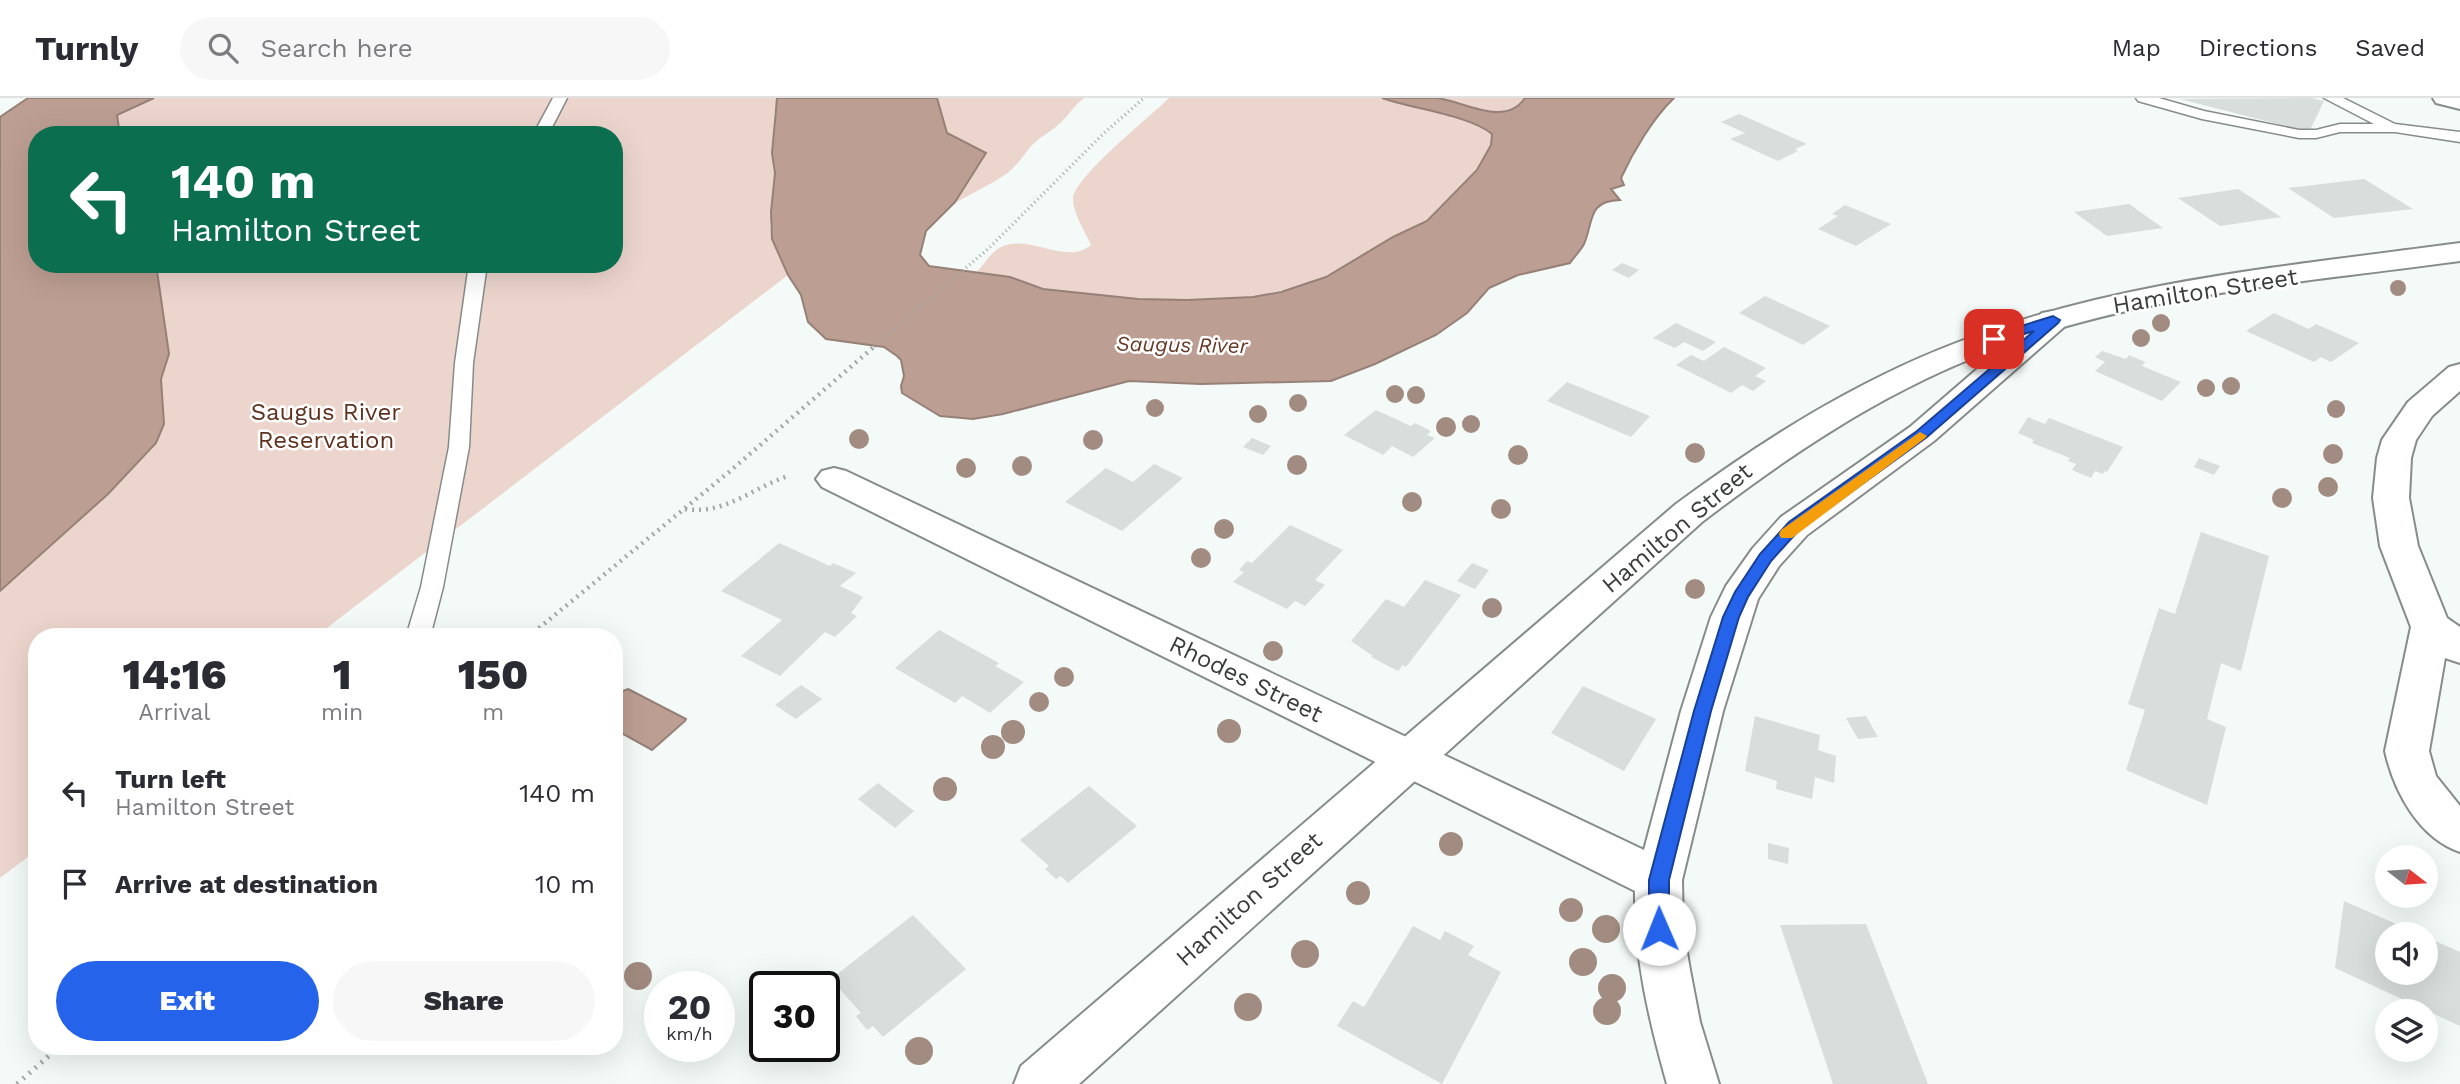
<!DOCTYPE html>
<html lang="en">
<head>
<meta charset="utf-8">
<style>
	:root { --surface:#fff; --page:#f7f7f7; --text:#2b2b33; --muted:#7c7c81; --line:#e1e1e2; --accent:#2563eb }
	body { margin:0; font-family:"Work Sans",sans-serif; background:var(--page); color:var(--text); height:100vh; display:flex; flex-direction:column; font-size:26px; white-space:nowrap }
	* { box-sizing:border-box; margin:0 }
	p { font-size:23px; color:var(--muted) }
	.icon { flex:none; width:38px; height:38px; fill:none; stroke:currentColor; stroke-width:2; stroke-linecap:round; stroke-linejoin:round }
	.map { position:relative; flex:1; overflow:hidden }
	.drawer { position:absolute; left:28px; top:530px; width:595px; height:427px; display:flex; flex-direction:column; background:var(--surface); border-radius:28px; box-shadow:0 7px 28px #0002 }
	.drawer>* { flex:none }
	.guide { position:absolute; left:28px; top:28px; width:595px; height:147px; border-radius:28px; box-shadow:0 7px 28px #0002; background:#0b6e4f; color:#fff; overflow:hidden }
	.needle { width:46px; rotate:107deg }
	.tools { position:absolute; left:2375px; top:747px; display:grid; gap:14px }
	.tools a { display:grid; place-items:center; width:63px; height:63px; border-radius:50%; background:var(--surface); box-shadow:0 7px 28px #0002; font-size:35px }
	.speed { position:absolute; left:644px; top:873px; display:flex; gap:14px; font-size:35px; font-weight:700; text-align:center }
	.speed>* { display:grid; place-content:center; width:91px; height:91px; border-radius:50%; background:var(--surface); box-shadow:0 7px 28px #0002; line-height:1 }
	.speed small { font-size:18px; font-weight:400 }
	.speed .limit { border:4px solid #111; border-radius:10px; background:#fff; color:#111 }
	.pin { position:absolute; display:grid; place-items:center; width:60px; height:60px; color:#fff; margin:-30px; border-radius:14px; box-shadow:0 4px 10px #0006 }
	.me { position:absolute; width:77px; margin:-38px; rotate:359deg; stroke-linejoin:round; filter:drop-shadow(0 0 5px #0008) }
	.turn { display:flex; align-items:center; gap:24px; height:147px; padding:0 28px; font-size:32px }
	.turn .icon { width:91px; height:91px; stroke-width:2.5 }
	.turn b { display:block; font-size:49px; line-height:60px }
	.eta { display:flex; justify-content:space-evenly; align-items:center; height:119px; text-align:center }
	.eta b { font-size:42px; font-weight:800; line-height:49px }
	.primary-button { display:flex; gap:14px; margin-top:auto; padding:14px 28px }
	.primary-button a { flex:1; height:80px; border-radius:42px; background:var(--accent); color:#fff; font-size:28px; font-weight:800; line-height:80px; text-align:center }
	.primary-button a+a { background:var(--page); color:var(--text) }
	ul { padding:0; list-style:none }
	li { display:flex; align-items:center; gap:21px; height:91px; padding:0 28px }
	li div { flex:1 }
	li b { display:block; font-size:26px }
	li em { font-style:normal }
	header { display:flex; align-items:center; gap:42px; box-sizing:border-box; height:98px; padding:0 35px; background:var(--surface); border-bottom:2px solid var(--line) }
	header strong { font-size:33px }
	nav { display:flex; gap:38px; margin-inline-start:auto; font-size:24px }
	.search { width:490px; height:63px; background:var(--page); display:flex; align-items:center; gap:18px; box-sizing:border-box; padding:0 24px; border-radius:38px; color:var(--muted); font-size:26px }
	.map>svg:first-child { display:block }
	.green { fill:#ecd5cc }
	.water { fill:#bd9e92; stroke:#968178; stroke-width:2 }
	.building { fill:#d8dedb }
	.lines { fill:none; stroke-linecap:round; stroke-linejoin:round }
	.lane-casing { stroke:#878c8a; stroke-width:3 }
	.street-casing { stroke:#878c8a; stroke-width:4 }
	.secondary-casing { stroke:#878c8a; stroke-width:4 }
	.path-far2 { stroke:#a4a9a7; stroke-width:3.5; stroke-dasharray:1 3.5; stroke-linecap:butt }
	.path-far1 { stroke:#a4a9a7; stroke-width:4.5; stroke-dasharray:2 5; stroke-linecap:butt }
	.path { stroke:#a4a9a7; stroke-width:5; stroke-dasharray:2 6; stroke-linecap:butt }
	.lane { fill:#fff; fill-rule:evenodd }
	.street { fill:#fff; fill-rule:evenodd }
	.secondary { fill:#fff; fill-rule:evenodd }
	.tree { fill:#a28c81 }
	.route { fill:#2563eb; stroke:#184099; stroke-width:2 }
	.slow { fill:#f59e0b }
	.labels { text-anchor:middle; stroke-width:5; stroke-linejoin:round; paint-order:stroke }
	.far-water-label { font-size:21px; font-style:italic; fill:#663826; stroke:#fff }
	.street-label { font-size:24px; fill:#3a3c3b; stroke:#fff }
	.park-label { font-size:24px; fill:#5f3220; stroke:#fff }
</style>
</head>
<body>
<header>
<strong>Turnly</strong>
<div class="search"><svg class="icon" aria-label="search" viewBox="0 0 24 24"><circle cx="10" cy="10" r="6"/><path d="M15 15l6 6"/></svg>Search here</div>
<nav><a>Map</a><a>Directions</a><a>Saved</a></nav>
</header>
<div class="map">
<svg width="2460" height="986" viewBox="0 0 2460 986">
	<rect width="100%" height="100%" fill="#f4faf7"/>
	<g class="green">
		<polygon points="154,0 777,0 774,16 772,55 775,75 770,128 772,141 788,177 315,539 37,539 37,752 0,780 0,493 108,396 156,345 164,326 161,281 169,256 156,166 614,166 614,37 120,37 117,17 123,12"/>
		<path d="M883 0H1084C1073 8 1068 19 1058 27 1050 34 1040 39 1032 47 1025 55 1019 65 1011 72 980 98 922 107 920 157Z"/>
		<path d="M1169 0H1396L1524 36 1439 109 1427 123 1393 139 1326 179 1300 188 1253 199 1187 202 1138 201 1043 191 1010 179 976 175C982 169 988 159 994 154 1022 129 1064 170 1091 147 1085 133 1073 116 1073 101 1073 80 1151 18 1169 0Z"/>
		<polygon points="1400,0 1546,0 1528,21"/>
	</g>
	<g class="water">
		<polygon points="28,0 154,0 117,17 120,37 37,37 37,166 156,166 169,256 161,281 164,326 156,345 108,396 0,493 0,19"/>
		<path d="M777 0H937L947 35 986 55 955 104 926 133 920 157 929 168 1010 179 1043 191 1138 201 1187 202 1253 199 1281 194 1326 179 1393 139 1427 123 1477 72 1491 47 1492 36C1469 17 1413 11 1382 0 1400 0 1419 0 1437 0 1463 3 1505 30 1525 0H1674C1653 20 1633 54 1621 80L1624 87 1611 91 1620 102C1587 103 1594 123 1584 146 1581 152 1574 159 1570 165L1518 177 1489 190 1467 215 1436 237 1375 266 1331 283 1201 286 1129 283 1003 316 973 321 940 318 902 295 901 288 904 278 901 262 897 258 884 249 826 241 808 224 801 197 788 177 772 141 771 114 775 75 772 55Z"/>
		<polygon points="628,591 686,621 685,623 652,652 614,631 614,596"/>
	</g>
	<g class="building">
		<polygon points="2311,0 2324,3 2309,34 2180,1"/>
		<polygon points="1739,16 1807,46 1795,51 1798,53 1778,63 1730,41 1745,35 1721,24"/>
		<polygon points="2364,81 2413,111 2334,120 2288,90"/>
		<polygon points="2238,91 2281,119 2220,128 2178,100"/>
		<polygon points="2129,106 2163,130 2107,138 2074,114"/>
		<polygon points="1845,107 1891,126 1856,148 1818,131 1838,118 1832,116"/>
		<polygon points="1622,165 1639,172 1629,180 1612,172"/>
		<polygon points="1765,198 1830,228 1803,247 1739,215"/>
		<polygon points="2274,215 2309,231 2316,226 2359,245 2331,264 2321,259 2314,264 2246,233"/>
		<polygon points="1676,225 1716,244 1703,253 1684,244 1675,250 1653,240"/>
		<polygon points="1724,249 1766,270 1755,278 1766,283 1753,293 1742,287 1731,295 1676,267 1691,257 1704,263"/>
		<polygon points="2102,253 2126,261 2129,257 2145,264 2142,268 2181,284 2162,303 2095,273 2105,264 2095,259"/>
		<polygon points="1567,284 1650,318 1631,339 1547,303"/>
		<polygon points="1376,312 1411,328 1415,325 1431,333 1427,337 1435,340 1413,359 1392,348 1383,357 1344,337"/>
		<polygon points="2028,319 2045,326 2049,320 2123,349 2107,374 2104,373 2103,376 2095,373 2091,380 2072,372 2076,366 2068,363 2070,360 2032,345 2034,342 2018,335"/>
		<polygon points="1252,340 1271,348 1263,357 1243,349"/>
		<polygon points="2199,360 2220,368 2214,377 2194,369"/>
		<polygon points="1154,366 1183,380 1122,433 1065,404 1106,370 1133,384"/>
		<polygon points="1290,427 1343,452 1315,482 1325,487 1305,508 1295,503 1287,511 1233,484 1244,474 1239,472 1247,463 1252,465"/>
		<polygon points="2201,434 2269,458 2241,573 2221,565 2207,621 2226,629 2207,707 2126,672 2145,612 2128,606 2159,510 2175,516"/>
		<polygon points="779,445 830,468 833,465 856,475 840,488 863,499 851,515 857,518 835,539 825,534 780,578 741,558 782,522 721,493"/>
		<polygon points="1472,465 1489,472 1475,491 1457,483"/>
		<polygon points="1425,482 1461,497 1406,569 1403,567 1398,573 1371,559 1373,558 1351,543 1386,501 1404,509"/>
		<polygon points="939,532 999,565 995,568 1024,584 990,615 962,598 955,605 895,570"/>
		<polygon points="801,587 822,601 796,621 775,607"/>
		<polygon points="1583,588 1656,621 1624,673 1551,635"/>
		<polygon points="1755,618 1820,637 1818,652 1836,658 1834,685 1815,679 1812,701 1776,691 1777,683 1745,673"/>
		<polygon points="1866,618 1878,639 1858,641 1846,620"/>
		<polygon points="878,685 914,713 895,730 858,701"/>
		<polygon points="1089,688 1137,728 1068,785 1061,778 1056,781 1045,771 1049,768 1020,742"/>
		<polygon points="1768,745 1789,750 1788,766 1768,761"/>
		<polygon points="2344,803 2419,836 2387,836 2387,875 2426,875 2426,839 2460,854 2460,928 2335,870"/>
		<polygon points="913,817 966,871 883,939 873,928 867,932 856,918 861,915 831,881"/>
		<polygon points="1866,826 1928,986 1833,986 1780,827"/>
		<polygon points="1413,828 1440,842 1445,833 1474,848 1468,857 1501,874 1442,986 1337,928 1353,903 1364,909"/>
	</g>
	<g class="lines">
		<g class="lane-casing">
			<g id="lane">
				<polygon points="553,0 567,0 548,37 533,37"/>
				<polygon points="2136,0 2159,0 2204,13 2299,32 2316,32 2340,26 2374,26 2324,0 2343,0 2395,26 2460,34 2460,44 2395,34 2340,34 2316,40 2299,40 2202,21 2138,3"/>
				<polygon points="469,166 487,166 473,265 469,349 443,489 430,539 406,539 421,489 449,349 455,265"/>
			</g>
		</g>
		<g class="street-casing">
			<g id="street">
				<polygon points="2433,0 2460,0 2460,11 2436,5"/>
				<path d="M2053 213 2064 215 2068 222 2064 229 1934 343 1807 437 1779 468 1758 501 1723 613 1682 782 1683 831 1690 872 1700 924 1719 986H1667C1649 922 1634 859 1635 793L822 389 816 381 822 373 834 370 846 373 1644 752 1681 613 1711 519 1726 488 1753 450 1781 419 1910 329 2042 215Z"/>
				<path d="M2460 266V293L2432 318 2416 342 2411 360 2409 400 2418 448 2447 520 2460 529V565L2445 560 2429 653 2436 678 2460 708V754C2419 740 2394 694 2385 653L2411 529 2380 448 2373 400 2377 360 2382 342 2408 304 2449 269Z"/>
			</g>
		</g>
		<g class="secondary-casing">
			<path id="secondary" d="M2460 145V163C2298 185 2131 197 1978 258 1877 298 1788 358 1702 424L1079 986H1014L1021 968 1676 406C1763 342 1854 284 1956 245 2116 182 2291 168 2460 145Z"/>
		</g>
		<polyline class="path-far2" points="874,249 989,150 1103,36 1144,0"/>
		<g class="path-far1">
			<path d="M685 411C725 417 752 390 788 378"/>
			<polyline points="528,539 729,374 876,247"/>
		</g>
		<polyline class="path" points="17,986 60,948"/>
		<use href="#lane" class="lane"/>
		<use href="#street" class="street"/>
		<use href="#secondary" class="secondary"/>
	</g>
	<g class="tree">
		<circle cx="2398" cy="190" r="8"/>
		<circle cx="2161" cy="225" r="9"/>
		<circle cx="2141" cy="240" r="9"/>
		<circle cx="2231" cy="288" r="9"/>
		<circle cx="2206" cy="290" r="9"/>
		<circle cx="1395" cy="296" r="9"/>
		<circle cx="1416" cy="297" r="9"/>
		<circle cx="1298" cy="305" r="9"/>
		<circle cx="1155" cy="310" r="9"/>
		<circle cx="2336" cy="311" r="9"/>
		<circle cx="1258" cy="316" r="9"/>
		<circle cx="1471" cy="326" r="9"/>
		<circle cx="1446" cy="329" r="10"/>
		<circle cx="859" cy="341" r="10"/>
		<circle cx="1093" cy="342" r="10"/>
		<circle cx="1695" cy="355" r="10"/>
		<circle cx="2333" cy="356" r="10"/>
		<circle cx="1518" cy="357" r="10"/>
		<circle cx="1297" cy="367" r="10"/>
		<circle cx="1022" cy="368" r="10"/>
		<circle cx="966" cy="370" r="10"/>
		<circle cx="2328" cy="389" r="10"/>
		<circle cx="2282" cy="400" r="10"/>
		<circle cx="1412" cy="404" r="10"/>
		<circle cx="1501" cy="411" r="10"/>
		<circle cx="1224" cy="431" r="10"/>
		<circle cx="1201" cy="460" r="10"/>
		<circle cx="1695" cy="491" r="10"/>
		<circle cx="1492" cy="510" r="10"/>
		<circle cx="1273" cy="553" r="10"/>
		<circle cx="1064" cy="579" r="10"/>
		<circle cx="1039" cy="604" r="10"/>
		<circle cx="1229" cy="633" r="12"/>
		<circle cx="1013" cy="634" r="12"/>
		<circle cx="993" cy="649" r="12"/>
		<circle cx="945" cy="691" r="12"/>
		<circle cx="1451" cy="746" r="12"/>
		<circle cx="1358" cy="795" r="12"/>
		<circle cx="1571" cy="812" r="12"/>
		<circle cx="1606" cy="831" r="14"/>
		<circle cx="1305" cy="856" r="14"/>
		<circle cx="1583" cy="864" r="14"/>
		<circle cx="638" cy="878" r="14"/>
		<circle cx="1612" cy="890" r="14"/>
		<circle cx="1248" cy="909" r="14"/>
		<circle cx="1607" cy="913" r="14"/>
		<circle cx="919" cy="953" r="14"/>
	</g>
	<polygon class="route" points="2053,218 2060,222 2058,225 1927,339 1799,432 1771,463 1748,499 1739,519 1711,613 1669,782 1669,831 1666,838 1659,840 1652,838 1649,831 1649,782 1694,613 1723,519 1735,494 1760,456 1789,424 1917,333 2034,233 1994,245 1990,244 1990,238"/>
	<polygon class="slow" points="1920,334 1927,338 1924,341 1792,440 1781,440 1779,436 1781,432"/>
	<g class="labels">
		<g class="far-water-label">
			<text transform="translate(1182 247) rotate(1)" y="7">Saugus River</text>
		</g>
		<g class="street-label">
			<text transform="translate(2205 193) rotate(-9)" y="8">Hamilton Street</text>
			<text transform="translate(1677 430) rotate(-40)" y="8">Hamilton Street</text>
			<text transform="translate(1246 581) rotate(26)" y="8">Rhodes Street</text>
			<text transform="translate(1249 801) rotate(-42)" y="8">Hamilton Street</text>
		</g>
		<g class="park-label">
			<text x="326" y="322">Saugus River<tspan x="326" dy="28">Reservation</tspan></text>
		</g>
	</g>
</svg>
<div class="tools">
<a><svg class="needle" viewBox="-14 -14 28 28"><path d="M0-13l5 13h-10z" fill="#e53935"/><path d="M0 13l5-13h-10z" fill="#7c7c81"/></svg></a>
<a><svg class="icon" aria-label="sound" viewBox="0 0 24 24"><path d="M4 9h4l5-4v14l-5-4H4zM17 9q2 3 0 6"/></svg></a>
<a><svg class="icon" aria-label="layers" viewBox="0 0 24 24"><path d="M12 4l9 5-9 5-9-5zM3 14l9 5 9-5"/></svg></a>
</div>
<div class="speed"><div>20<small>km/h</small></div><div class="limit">30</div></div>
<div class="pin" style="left:1994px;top:241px;background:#d93025"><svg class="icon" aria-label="arrive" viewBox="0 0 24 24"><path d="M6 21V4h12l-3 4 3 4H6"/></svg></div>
<svg class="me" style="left:1659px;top:831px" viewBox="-20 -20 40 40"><circle r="19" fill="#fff"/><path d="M0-13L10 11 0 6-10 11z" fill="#2563eb"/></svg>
<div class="guide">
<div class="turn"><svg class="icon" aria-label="left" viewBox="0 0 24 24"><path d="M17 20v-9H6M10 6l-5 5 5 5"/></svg><div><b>140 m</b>Hamilton Street</div></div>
</div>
<section class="drawer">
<div class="eta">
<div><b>14:16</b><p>Arrival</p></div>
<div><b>1</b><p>min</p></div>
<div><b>150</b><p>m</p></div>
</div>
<ul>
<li><svg class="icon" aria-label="left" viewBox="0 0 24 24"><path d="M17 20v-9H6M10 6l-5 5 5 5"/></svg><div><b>Turn left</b><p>Hamilton Street</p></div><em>140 m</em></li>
<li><svg class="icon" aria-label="arrive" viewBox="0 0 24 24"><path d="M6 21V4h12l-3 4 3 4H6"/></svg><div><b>Arrive at destination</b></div><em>10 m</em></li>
</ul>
<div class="primary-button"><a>Exit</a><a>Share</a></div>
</section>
</div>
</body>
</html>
